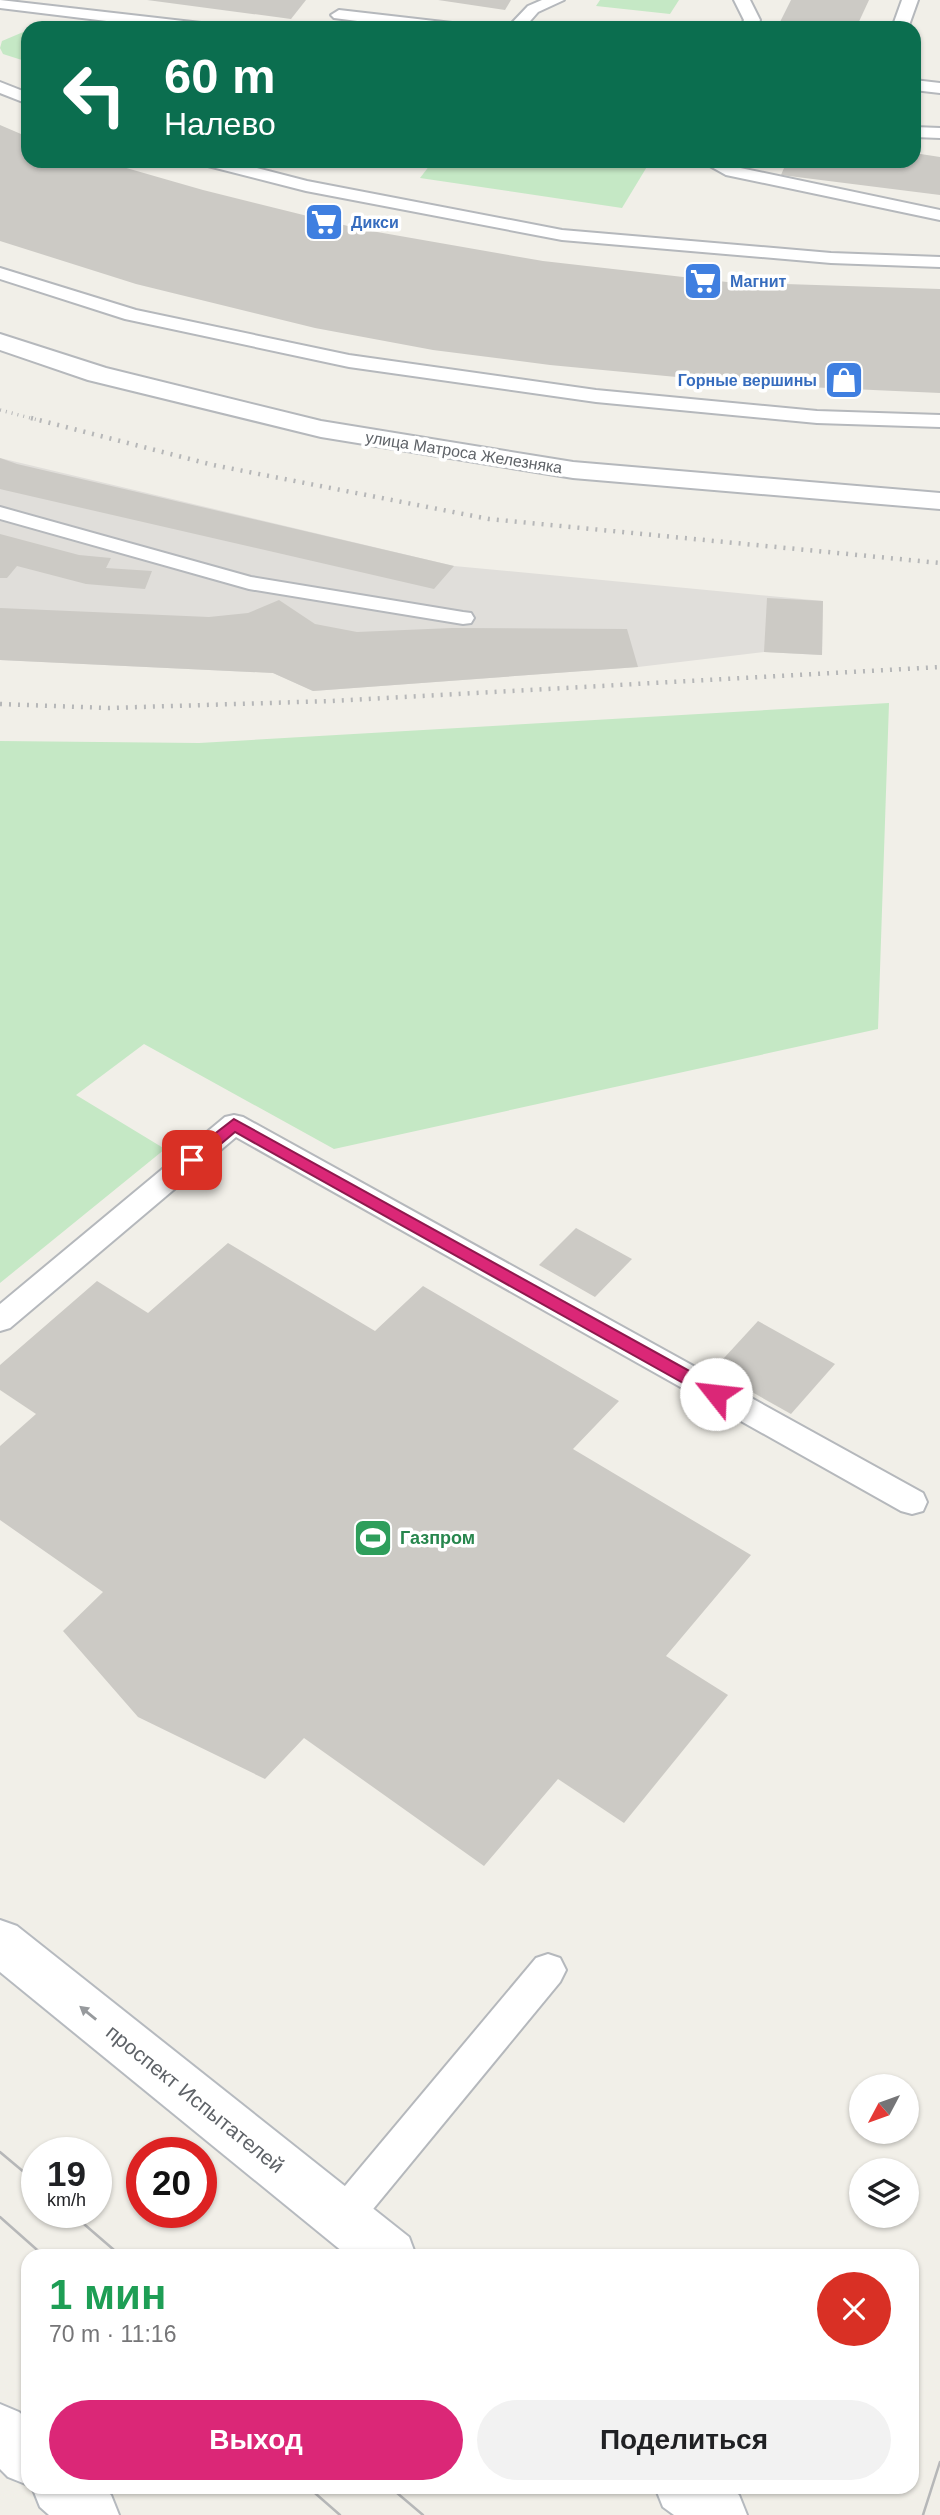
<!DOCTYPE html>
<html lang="ru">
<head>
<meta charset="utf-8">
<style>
	:root { --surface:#fff; --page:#f2f2f2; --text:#202124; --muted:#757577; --accent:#db2777 }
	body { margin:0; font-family:Helvetica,sans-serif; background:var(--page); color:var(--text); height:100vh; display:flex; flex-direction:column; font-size:26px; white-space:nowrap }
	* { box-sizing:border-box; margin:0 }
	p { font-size:23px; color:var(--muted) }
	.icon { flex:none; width:38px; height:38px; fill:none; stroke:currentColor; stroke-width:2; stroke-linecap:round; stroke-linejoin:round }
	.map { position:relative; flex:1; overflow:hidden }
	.panel { position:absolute; left:21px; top:2249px; width:898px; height:245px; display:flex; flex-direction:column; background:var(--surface); border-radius:21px; box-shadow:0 2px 5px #0004 }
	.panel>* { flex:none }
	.banner { position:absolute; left:21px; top:21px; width:900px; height:147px; border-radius:21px; box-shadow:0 2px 5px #0004; background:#0b6e4f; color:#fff; overflow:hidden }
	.needle { width:46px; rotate:229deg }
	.fabs { position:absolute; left:849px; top:2074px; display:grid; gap:14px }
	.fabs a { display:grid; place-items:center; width:70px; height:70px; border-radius:50%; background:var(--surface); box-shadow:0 2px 5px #0004; font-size:35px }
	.speed { position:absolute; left:21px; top:2137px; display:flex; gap:14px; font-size:35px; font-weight:700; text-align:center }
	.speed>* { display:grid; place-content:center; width:91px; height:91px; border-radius:50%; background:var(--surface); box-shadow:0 2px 5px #0004; line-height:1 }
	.speed small { font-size:18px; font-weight:400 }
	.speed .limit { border:10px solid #d22; background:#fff; color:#111 }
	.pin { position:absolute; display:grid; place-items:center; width:60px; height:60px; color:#fff; margin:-30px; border-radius:14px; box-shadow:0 4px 10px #0006 }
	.me { position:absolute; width:77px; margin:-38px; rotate:299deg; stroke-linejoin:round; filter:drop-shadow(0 0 5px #0008) }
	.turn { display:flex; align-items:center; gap:24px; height:147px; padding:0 28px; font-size:32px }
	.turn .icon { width:91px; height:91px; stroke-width:2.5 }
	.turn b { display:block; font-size:49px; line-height:60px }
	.round { display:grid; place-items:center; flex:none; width:74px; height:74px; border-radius:37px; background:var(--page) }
	.overview { display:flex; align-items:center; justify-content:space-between; height:119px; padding:0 28px }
	h1 { font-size:42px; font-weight:800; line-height:52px; color:#1e9e55 }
	.action { display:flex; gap:14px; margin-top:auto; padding:14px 28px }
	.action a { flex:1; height:80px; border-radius:42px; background:var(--accent); color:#fff; font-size:28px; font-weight:800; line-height:80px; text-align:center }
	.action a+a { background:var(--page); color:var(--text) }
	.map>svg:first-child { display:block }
	.industrial { fill:#e0deda }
	.green { fill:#c5e8c5 }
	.building { fill:#cccac5 }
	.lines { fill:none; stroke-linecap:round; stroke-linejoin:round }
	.service-casing { stroke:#b5b8bc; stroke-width:4 }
	.minor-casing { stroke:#b5b8bc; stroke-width:4 }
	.secondary-casing { stroke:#b6babf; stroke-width:4 }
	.service { fill:#fff; fill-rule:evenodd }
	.minor { fill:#fff; fill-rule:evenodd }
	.secondary { fill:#fff; fill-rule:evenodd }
	.tram { stroke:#b6b7b8; stroke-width:2.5 }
	.rail-far1 { stroke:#b6b7b8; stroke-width:3.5; stroke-dasharray:1 5; stroke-linecap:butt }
	.rail { stroke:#b6b7b8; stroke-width:4.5; stroke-dasharray:2 7; stroke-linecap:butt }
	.oneway { fill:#979a9d }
	.route { fill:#db2777; stroke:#8e194d; stroke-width:2 }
	.labels { text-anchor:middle; stroke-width:7; stroke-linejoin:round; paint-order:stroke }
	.far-shop-label { font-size:16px; font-weight:bold; fill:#366cbe; stroke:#fff; text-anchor:start }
	.far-street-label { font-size:16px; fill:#5f6368; stroke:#fff }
	.leisure-label { font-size:18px; font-weight:bold; fill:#27864d; stroke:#fff; text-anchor:start }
	.near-street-label { font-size:21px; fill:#5f6368; stroke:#fff }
</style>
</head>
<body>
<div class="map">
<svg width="940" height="2515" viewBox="0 0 940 2515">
	<rect width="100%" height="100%" fill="#f1efe8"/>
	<polygon class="industrial" points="0,458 454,566 823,601 822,655 764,652 638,667 313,691 273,673 0,660"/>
	<g class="green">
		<polygon points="600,0 679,0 670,14 596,6"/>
		<polygon points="28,30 28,62 3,54 0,48 2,41"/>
		<polygon points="433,161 618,161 648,165 622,208 420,178"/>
		<polygon points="889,703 878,1029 334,1149 144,1044 76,1095 165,1149 0,1283 0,741 199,743"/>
	</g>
	<g class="building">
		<polygon points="147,0 306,0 291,19"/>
		<polygon points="438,0 511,0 505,10"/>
		<polygon points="791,0 869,0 856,28 777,28"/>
		<polygon points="0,125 28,137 28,161 102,161 203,190 360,229 543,261 727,282 940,289 940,393 761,385 550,365 433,350 315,328 136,284 0,241"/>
		<polygon points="914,153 940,157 940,195 781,175 787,161 914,161"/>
		<polygon points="0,458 17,464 454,566 434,589 4,490 0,489"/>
		<polygon points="0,534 79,555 111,558 106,568 152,571 145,589 86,584 17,566 7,578 0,578"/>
		<polygon points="767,598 823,601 822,655 764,652"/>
		<polygon points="279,600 315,624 357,632 452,628 627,629 638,667 313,691 273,673 0,660 0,608 209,617 248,613"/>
		<polygon points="576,1228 632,1259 595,1297 539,1265"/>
		<polygon points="228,1243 375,1331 423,1286 619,1401 573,1449 751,1555 666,1656 728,1695 624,1823 558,1779 484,1866 304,1738 265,1779 138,1717 63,1631 103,1592 0,1520 0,1446 36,1414 0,1390 0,1365 97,1281 148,1313"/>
		<polygon points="758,1321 835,1364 791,1414 713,1370"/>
	</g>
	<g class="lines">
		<g class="service-casing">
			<g id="service">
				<polygon points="0,0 201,23 209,28 164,28 0,8"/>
				<polygon points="542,0 564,0 538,12 524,28 507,28 528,6"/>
				<polygon points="734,0 750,0 760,20 756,28 740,28 744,20"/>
				<polygon points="902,0 918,0 908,28 892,28"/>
				<polygon points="339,10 452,23 460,28 412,28 334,18 331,15"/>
				<polygon points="914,80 940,83 940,93 914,90"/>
				<polygon points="0,82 28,93 28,104 0,93"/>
				<polygon points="914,127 940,128 940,138 914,137"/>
				<polygon points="202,161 230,161 307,181 562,230 831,253 940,257 940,267 831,263 562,240 306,191 204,165"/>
				<polygon points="701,161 722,161 731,166 940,210 940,220 726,175"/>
				<polygon points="0,268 136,310 349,355 596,390 817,411 940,415 940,427 817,423 596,402 349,367 125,319 0,279"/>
				<polygon points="0,507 251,577 463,612 471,613 474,618 471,623 463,624 249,589 0,519"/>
				<polygon points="234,1115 243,1117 923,1493 927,1502 923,1511 912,1514 901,1511 236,1137 10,1328 0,1331 0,1304 225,1117"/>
				<polygon points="548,1954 560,1958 566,1970 560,1982 355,2231 342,2237 329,2231 323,2218 329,2205 536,1958"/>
			</g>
		</g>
		<g class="minor-casing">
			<polygon id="minor" points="0,334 106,368 321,421 573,462 940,493 940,509 573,478 321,437 88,380 0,350"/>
		</g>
		<g class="secondary-casing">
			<g id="secondary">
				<polygon points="0,1920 17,1926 409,2237 416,2256 348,2256 0,1972"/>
				<polygon points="0,2404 19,2412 28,2420 28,2485 8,2477 0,2469"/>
				<polygon points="32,2487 101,2487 111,2495 119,2515 49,2515 40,2507"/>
				<polygon points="655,2487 728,2487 739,2495 747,2515 674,2515 663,2507"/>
			</g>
		</g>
		<use href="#service" class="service"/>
		<use href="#minor" class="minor"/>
		<use href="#secondary" class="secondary"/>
		<g class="tram">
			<polyline points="0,2152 37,2183"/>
			<polyline points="70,2212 121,2256"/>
			<polyline points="0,2217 44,2256"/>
			<polyline points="308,2487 340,2515"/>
			<polyline points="390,2487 423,2515"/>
			<polyline points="923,2515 940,2462"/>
		</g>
		<polyline class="rail-far1" points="0,410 38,420"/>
		<g class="rail">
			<polyline points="31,418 213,465 489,519 940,563"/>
			<polyline points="0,704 109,708 332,701 940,667"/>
		</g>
	</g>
	<defs><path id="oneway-solid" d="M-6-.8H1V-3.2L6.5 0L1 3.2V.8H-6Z" transform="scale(1.75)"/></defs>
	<use class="oneway" href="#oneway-solid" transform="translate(88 2013) rotate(-141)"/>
	<polygon class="route" points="234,1119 722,1389 724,1394 722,1398 710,1398 235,1132 197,1164 186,1164 184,1160 186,1156"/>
	<defs>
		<g id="supermarket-square" transform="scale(2.0125)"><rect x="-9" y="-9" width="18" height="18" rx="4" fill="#3f7fe0" stroke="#fff"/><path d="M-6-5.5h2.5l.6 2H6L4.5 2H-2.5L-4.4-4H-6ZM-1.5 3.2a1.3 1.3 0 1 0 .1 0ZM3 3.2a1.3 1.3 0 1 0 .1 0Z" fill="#fff"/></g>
		<g id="shop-square" transform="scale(2.0125)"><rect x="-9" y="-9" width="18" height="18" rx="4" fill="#3f7fe0" stroke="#fff"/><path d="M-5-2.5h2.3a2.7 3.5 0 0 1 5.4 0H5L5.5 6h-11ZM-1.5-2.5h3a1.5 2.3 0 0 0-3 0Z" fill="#fff"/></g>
		<g id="stadium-square" transform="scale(2.0125)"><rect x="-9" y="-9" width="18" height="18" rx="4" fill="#2e9e5b" stroke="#fff"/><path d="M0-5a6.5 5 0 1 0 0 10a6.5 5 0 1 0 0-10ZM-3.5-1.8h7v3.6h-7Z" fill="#fff"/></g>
	</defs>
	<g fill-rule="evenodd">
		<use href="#supermarket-square" x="324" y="222"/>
		<use href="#supermarket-square" x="703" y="281"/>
		<use href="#shop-square" x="844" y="380"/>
		<use href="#stadium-square" x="373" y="1538"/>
	</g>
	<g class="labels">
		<g class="far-shop-label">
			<text x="351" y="228">Дикси</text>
			<text x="730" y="287">Магнит</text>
			<text x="817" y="386" text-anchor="end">Горные вершины</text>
		</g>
		<g class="far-street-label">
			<text transform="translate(464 452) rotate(9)" y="6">улица Матроса Железняка</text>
		</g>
		<g class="leisure-label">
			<text x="400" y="1544">Газпром</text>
		</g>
		<g class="near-street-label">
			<text transform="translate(195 2099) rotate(39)" y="7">проспект Испытателей</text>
		</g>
	</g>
</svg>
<div class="fabs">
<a><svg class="needle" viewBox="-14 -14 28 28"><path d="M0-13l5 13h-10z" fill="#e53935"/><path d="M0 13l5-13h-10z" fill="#757577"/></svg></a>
<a><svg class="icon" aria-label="layers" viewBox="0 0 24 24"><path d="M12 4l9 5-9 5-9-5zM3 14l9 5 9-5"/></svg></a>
</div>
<div class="speed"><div>19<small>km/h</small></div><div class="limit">20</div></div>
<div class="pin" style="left:192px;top:1160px;background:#d93025"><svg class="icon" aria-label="arrive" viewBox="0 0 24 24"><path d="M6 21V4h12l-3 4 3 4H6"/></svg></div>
<svg class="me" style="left:716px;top:1394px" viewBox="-20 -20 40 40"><circle r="19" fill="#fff"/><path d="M0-13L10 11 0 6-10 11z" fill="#db2777"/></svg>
<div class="banner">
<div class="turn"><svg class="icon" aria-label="left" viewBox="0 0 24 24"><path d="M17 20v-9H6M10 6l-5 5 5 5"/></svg><div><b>60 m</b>Налево</div></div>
</div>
<section class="panel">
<div class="overview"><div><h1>1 мин</h1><p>70 m · 11:16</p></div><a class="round" style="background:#d93025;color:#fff"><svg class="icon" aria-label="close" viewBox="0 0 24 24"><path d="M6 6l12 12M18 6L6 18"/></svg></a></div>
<div class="action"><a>Выход</a><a>Поделиться</a></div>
</section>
</div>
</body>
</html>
